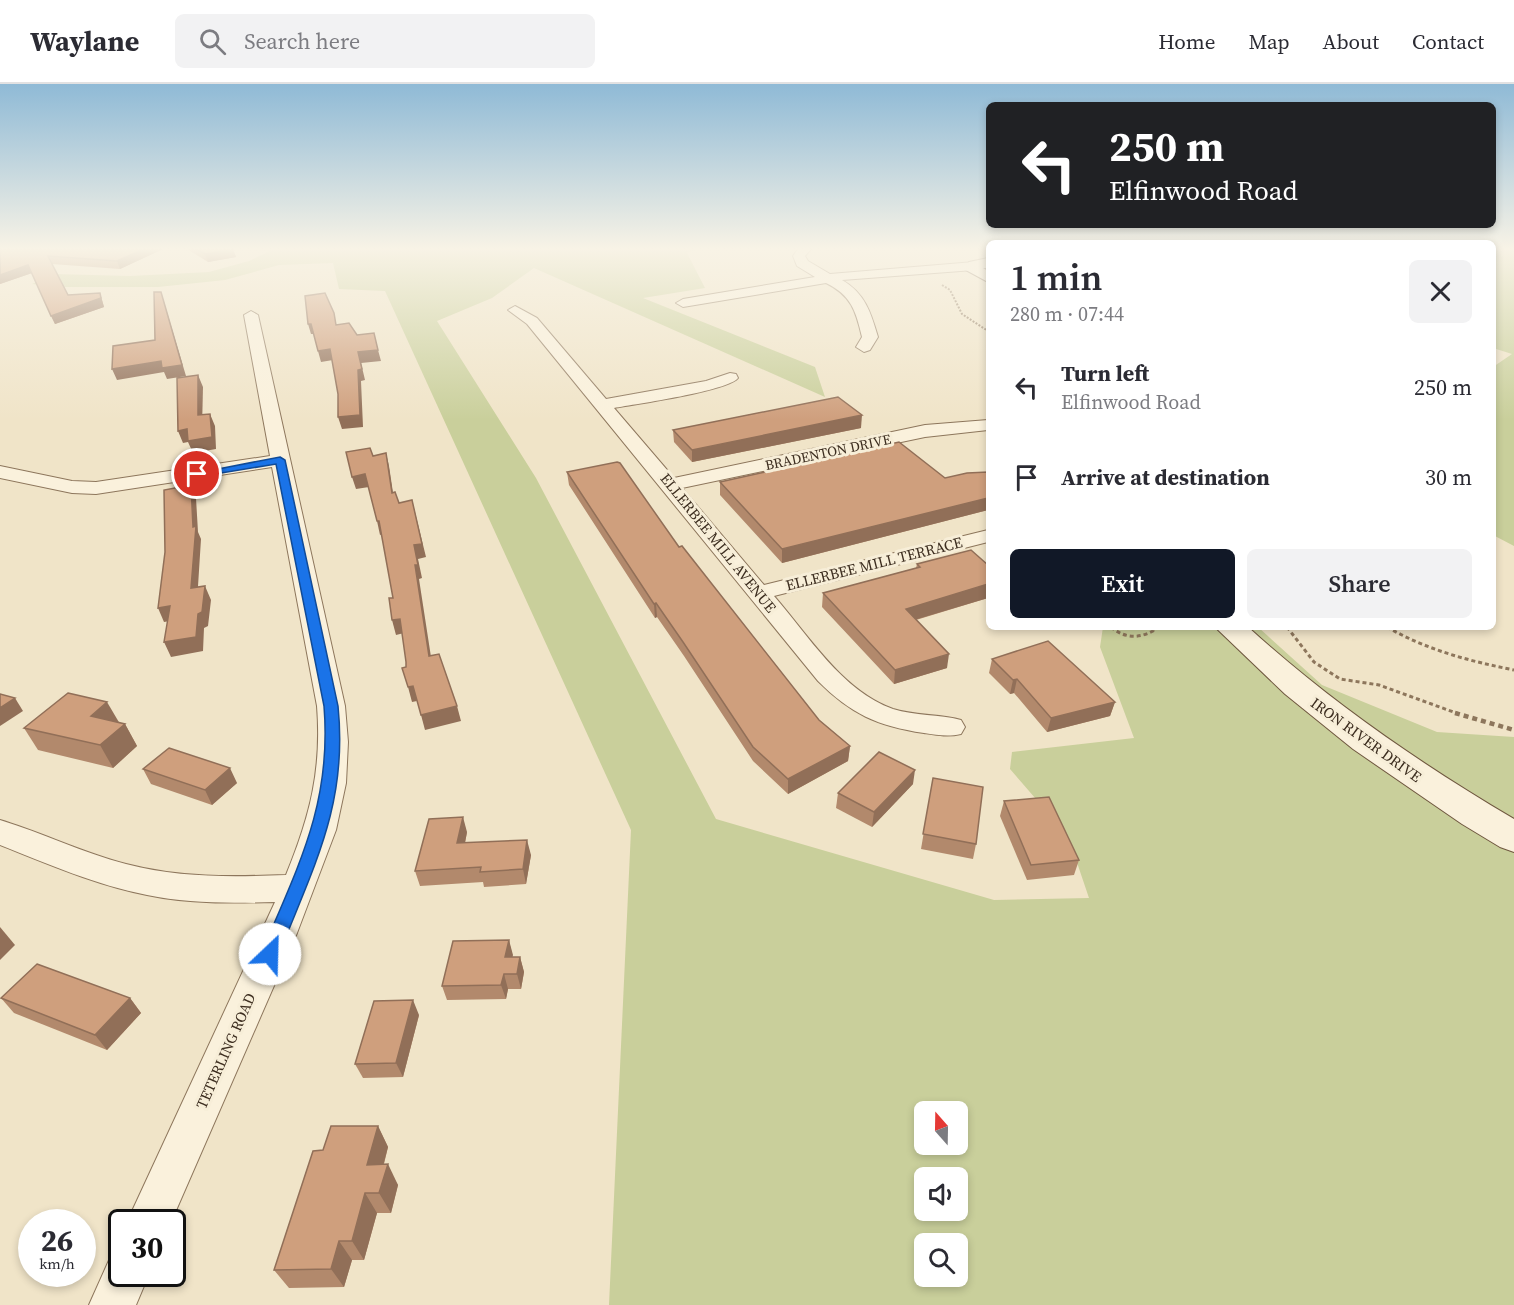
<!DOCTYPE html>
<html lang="en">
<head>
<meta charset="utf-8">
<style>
	:root { --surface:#fff; --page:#f2f2f3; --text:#2b2b33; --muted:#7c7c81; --line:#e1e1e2; --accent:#111827 }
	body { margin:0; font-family:"Source Serif 4",serif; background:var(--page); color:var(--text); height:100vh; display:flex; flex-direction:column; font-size:22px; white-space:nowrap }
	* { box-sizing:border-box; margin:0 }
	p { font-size:20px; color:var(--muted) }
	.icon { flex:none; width:33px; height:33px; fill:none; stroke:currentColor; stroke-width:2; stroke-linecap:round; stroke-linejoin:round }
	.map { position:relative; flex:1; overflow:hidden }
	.panel { position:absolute; left:986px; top:156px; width:510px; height:390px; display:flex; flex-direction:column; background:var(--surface); border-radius:9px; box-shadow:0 3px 9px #0003 }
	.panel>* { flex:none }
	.guide { position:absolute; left:986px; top:18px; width:510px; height:126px; border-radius:9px; box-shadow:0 3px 9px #0003; background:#202124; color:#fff; overflow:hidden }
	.needle { width:39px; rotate:340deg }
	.fabs { position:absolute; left:914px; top:1017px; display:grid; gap:12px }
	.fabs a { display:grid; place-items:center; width:54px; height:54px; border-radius:9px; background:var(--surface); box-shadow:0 3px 9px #0003; font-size:30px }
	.speed { position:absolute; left:18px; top:1125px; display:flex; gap:12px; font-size:30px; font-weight:700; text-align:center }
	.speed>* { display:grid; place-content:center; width:78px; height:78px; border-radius:50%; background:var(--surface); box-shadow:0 3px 9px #0003; line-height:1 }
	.speed small { font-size:15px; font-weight:400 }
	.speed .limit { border:3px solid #111; border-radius:9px; background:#fff; color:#111 }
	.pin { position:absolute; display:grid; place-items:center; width:51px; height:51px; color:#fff; margin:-26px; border:3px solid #fff; border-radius:50%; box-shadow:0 2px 6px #0007 }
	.me { position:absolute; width:66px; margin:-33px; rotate:24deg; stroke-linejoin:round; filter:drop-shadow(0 0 4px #0008) }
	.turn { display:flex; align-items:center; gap:21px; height:126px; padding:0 24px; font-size:27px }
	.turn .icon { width:78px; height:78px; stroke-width:2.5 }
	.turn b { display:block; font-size:42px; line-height:51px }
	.round { display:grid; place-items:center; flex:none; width:63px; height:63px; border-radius:9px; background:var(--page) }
	.overview { display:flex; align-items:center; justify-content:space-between; height:102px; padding:0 24px }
	h1 { font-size:36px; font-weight:600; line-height:45px }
	.cta { display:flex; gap:12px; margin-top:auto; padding:12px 24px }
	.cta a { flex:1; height:69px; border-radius:9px; background:var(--accent); color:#fff; font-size:24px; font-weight:600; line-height:69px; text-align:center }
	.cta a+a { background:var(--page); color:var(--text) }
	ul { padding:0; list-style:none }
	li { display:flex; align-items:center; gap:18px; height:90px; padding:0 24px }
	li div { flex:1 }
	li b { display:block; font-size:22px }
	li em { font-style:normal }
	header { display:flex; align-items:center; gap:36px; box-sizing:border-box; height:84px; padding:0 30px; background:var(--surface); border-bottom:2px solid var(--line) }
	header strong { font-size:28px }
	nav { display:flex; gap:33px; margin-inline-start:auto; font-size:21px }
	.search { width:420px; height:54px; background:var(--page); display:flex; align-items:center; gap:15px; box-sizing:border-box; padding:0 21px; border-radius:9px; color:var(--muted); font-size:22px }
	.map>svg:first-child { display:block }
	.green { fill:#c9cf9b; fill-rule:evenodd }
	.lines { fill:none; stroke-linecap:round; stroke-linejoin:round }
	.street-casing { stroke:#8d765c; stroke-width:2 }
	.secondary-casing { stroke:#6f573f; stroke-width:2 }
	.path-far2 { stroke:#8d765c; stroke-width:2; stroke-dasharray:2 1.5; stroke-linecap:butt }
	.path-far1 { stroke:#8d765c; stroke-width:3; stroke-dasharray:4 3; stroke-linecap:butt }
	.path { stroke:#8d765c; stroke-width:4.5; stroke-dasharray:5 4; stroke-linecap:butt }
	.street { fill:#faf1dc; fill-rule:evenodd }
	.secondary { fill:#faf1dc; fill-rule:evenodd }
	.wall { fill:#b2896c }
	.shaded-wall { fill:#916f58 }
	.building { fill:#cf9f7d; stroke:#916f58; stroke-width:1.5 }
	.route { fill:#1a73e8; stroke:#114b97; stroke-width:1.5 }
	.labels { text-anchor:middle; stroke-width:6; stroke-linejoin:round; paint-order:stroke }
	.far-street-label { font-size:14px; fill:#3d2e20; stroke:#f7eed8 }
	.street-label { font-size:15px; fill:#3d2e20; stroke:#f7eed8 }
</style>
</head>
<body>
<header>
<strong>Waylane</strong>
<div class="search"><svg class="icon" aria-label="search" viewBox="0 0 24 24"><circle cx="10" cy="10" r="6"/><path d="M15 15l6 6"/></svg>Search here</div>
<nav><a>Home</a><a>Map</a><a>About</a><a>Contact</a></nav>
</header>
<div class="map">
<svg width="1514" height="1221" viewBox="0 0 1514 1221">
	<rect width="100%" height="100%" fill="#f0e4c8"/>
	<g class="green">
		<path d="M274 165H696L687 169 705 204 643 214 815 283 825 313 534 184 492 214 437 237 536 394 716 735 994 816 1089 814 1068 752 1010 685 1012 668 1134 654 1100 563 1103 543H1258L1322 601 1437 648 1514 653V1221H609L631 746 385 207 339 205 333 179 279 181 225 196 158 203H61L32 200 54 190 130 192 209 188 249 177ZM924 1028H957V1060H924ZM924 1094H957V1126H924ZM924 1160H957V1192H924Z"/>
		<polygon points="1492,165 1514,165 1514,462 1493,451 1493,283 1512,270 1493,264"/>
	</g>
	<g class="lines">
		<g class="street-casing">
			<g id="street">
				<path d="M798 165H811L805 172 808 177 830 190 974 178 981 182 974 186 842 196C865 209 871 229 878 253L870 266 864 268 856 263 862 253C856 227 851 211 826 199L683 223 676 219 683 215 815 193 797 182 793 172Z"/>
				<path d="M515 222 537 234 606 315 706 297 730 289 736 290 738 294C728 307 636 320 614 324L674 394 925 341 988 336V346L925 353 682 404 764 501 988 446V458L774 512C808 551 842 607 893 625 915 632 939 630 961 636L965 643 961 650C948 653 937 651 924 649 877 642 851 630 818 597L527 240 508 226Z"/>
				<path d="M251 227 258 231 345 622 348 658 346 699 336 746 297 849 171 1138H127L275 818C232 819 189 820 147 811 96 801 48 780 0 761V736C43 749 83 769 126 780 179 794 232 793 286 791 310 732 322 686 317 622L272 383 96 410 72 409 0 394V382L72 397 96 398 270 372 244 231Z"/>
				<polygon points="122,1169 122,1190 149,1190 136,1221 89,1221 110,1174"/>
			</g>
		</g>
		<g class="secondary-casing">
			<g id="secondary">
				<polygon points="988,174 988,184 983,184 988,187 988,198 964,185 969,178"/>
				<path d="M1215 543H1248C1329 617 1419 679 1514 735V768L1500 763 1462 740 1353 665 1285 610Z"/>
			</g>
		</g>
		<polyline class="path-far2" points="942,201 950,206 962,230 988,247"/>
		<g class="path-far1">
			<path d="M1111 543C1124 554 1138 555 1153 547V543"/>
			<polyline points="1287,543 1314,578 1340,595 1379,601 1459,630"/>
			<path d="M1387 543C1427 566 1469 577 1514 586"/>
		</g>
		<polyline class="path" points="1455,629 1514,646"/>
		<use href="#street" class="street"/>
		<use href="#secondary" class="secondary"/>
	</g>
	<g class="wall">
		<polygon points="0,165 163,165 120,185 52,180 68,211 100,209 104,223 55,240 32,189 0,200"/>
		<polygon points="187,165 233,165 236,173 208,178"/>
		<polygon points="861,344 692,378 674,358 673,346"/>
		<polygon points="567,388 679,463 819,636 850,662 848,677 788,710 753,677 684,572 657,533 655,534 569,401"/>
		<polygon points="988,388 988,426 782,479 720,411 720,398 945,394"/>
		<polygon points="917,480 988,481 988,514 916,536 947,584 894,600 822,523 823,509 916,484"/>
		<polygon points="992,575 1115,618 1110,632 1047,648 1014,609 1010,610 989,589"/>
		<polygon points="125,640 137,662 113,684 38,666 24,644"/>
		<polygon points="143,685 237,699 212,721 151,700"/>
		<polygon points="933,694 976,760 973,775 921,765"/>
		<polygon points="913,700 872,743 836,724 838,709"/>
		<polygon points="1004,717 1079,776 1074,791 1027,796 1000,732"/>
		<polygon points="467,748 465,759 531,771 526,800 484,803 483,798 420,802 415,787"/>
		<polygon points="509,856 512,873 520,873 524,888 521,905 508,905 506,915 447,916 442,902"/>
		<polygon points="1,914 130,914 141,929 107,966 14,929"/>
		<polygon points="419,931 403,993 363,994 355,980"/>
		<polygon points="378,1042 388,1063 384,1080 398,1101 391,1129 377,1129 364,1176 352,1176 344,1203 289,1204 274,1186"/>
	</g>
	<g class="shaded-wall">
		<polygon points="144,165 163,165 120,185 117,177"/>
		<polygon points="233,165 236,173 208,178 205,170"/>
		<polygon points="28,181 32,189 0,200 0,191"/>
		<polygon points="161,208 186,292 167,295 164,288 117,296 112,285 161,277"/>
		<polygon points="100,209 104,223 55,240 51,232"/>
		<polygon points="308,240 311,240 314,250 311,250"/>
		<polygon points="330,265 333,276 321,278 318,267"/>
		<polygon points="378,266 381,277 361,279 365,296 361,297 363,343 342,345 338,333 358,286 358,268"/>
		<polygon points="198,291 203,303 202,344 198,331"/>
		<polygon points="210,330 215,342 216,365 193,369 188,358 183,359 178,347"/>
		<polygon points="862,331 861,344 692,378 692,366"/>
		<polygon points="386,369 389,382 395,422 392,409"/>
		<polygon points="365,390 369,403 356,405 352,393"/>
		<polygon points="191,401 196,414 198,448 201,455 197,518 191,504 193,443"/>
		<polygon points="988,414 988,426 782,479 782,465"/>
		<polygon points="412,416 426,473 418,475 422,494 419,495 433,586 429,572 415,481"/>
		<polygon points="377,437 379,437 383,450 380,451"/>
		<polygon points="988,500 988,514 904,539 906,525"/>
		<polygon points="205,502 211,516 208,542 204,544 203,567 171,573 164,558 198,530"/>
		<polygon points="656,519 657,533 655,534 654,520"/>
		<polygon points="170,522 176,536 164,538 158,524"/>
		<polygon points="400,535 404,549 396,551 392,536"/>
		<polygon points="949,570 947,584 894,600 895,586"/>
		<polygon points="1017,595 1014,609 1010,610 1013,596"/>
		<polygon points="413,602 417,617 412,618 408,603"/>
		<polygon points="15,614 23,627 0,642 0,624"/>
		<polygon points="107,618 120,640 91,632"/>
		<polygon points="1115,618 1110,632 1047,648 1051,634"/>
		<polygon points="457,622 461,637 425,646 421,631"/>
		<polygon points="125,640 137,662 113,684 100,661"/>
		<polygon points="850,662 848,677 788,710 788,695"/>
		<polygon points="230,684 237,699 212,721 205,706"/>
		<polygon points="915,686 913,700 872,743 874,728"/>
		<polygon points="463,733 467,748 462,774 457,759"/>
		<polygon points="527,756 531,771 526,800 523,785"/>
		<polygon points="0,843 15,861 0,876"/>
		<polygon points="509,856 513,871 509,888 505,873"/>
		<polygon points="520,873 524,888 521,905 517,890"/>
		<polygon points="504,890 508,905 506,915 501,901"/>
		<polygon points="130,914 141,929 107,966 95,951"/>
		<polygon points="413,916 419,931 403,993 396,979"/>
		<polygon points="378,1042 388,1063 378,1101 367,1081"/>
		<polygon points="388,1080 398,1101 391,1129 379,1109"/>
		<polygon points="365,1109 377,1129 364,1176 352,1157"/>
		<polygon points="339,1157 352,1176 344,1203 331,1185"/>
	</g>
	<g class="building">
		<polygon points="0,165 144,165 117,177 48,172 68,211 100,209 101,214 51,232 28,181 0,191"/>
		<polygon points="196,165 233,165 205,170"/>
		<polygon points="154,208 161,208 182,281 162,284 161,277 112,285 113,262 155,256"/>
		<polygon points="325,209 334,229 336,241 349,239 357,251 374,249 378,266 358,268 362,285 358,286 360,331 338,333 338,310 330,265 318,267 311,240 308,240 305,212"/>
		<polygon points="198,291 198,331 210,330 212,353 188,357 187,345 178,347 177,294"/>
		<polygon points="838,313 862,331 692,366 673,346"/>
		<polygon points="899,358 945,394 967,389 988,388 988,414 782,465 720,398"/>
		<polygon points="370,364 373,372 386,369 392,409 395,408 399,419 412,416 422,460 414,461 418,481 415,481 429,572 439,570 457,622 421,631 413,602 408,603 402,584 406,583 406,578 400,535 392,536 389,514 393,514 379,437 377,437 365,390 352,393 346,368"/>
		<polygon points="617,378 620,379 679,463 682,462 819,636 850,662 788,695 753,663 683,558 656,519 654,520 567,388"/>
		<polygon points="191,401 193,443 196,442 191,504 205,502 202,528 198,530 196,553 164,558 170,522 158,524 165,468 164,406"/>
		<polygon points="971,466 988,481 988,500 906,525 949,570 895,586 823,509 920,483 917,480"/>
		<polygon points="1048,557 1115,618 1051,634 1017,595 1013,596 992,575"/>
		<polygon points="68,609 107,618 91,632 125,640 100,661 24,644"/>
		<polygon points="0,610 15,614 0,624"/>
		<polygon points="169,664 230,684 205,706 143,685"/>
		<polygon points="879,668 915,686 874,728 838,709"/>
		<polygon points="933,694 983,703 976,760 923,750"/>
		<polygon points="1049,713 1079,776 1031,781 1004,717"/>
		<polygon points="463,733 457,759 527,756 523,785 480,788 481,783 415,787 429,735"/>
		<polygon points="509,856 505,873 520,873 517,890 504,890 501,901 442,902 453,857"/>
		<polygon points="37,880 130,914 95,951 1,914"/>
		<polygon points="413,916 396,979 355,980 374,917"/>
		<polygon points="331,1042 378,1042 367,1081 388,1080 379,1109 365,1109 352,1157 339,1157 331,1185 274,1186 313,1067 323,1066"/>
	</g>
	<linearGradient id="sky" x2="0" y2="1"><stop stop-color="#8fbad6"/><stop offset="0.49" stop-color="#f8f3e6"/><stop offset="1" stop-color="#f8f3e6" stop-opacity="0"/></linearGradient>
	<rect width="1514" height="336" fill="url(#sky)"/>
	<path class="route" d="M280 373 285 376 338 622C348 720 314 781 279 870L277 875 270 877 264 875 261 870C298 782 332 720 324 622L276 380 197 393 192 390Z"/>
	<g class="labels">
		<g class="far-street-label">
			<text transform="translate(828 368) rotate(-12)" y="5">BRADENTON DRIVE</text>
		</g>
		<g class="street-label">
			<text transform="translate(718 459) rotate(51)" y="5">ELLERBEE MILL AVENUE</text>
			<text transform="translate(874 480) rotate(-14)" y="5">ELLERBEE MILL TERRACE</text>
			<text transform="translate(1366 656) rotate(36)" y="5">IRON RIVER DRIVE</text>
			<text transform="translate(226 967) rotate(-66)" y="5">TETERLING ROAD</text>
		</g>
	</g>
</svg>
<div class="fabs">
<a><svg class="needle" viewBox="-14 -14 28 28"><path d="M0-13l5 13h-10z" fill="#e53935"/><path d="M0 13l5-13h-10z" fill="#7c7c81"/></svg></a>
<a><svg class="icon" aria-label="sound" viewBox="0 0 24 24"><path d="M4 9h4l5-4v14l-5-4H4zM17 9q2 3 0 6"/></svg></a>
<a><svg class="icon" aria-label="search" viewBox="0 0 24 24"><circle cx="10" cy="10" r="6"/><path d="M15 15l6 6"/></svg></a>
</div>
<div class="speed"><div>26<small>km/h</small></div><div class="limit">30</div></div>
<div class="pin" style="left:197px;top:390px;background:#d93025"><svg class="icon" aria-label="arrive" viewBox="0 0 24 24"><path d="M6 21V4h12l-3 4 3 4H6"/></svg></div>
<svg class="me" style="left:270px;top:870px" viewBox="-20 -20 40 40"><circle r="19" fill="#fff"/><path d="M0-13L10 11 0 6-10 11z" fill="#1a73e8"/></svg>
<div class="guide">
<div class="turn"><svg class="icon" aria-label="left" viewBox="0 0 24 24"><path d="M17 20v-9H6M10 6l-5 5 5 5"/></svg><div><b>250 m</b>Elfinwood Road</div></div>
</div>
<section class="panel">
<div class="overview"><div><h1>1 min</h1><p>280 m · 07:44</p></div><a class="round"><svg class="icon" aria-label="close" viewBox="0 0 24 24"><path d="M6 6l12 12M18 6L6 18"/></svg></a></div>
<ul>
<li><svg class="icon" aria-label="left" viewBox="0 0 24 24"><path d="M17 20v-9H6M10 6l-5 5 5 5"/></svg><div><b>Turn left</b><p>Elfinwood Road</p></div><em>250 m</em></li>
<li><svg class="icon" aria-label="arrive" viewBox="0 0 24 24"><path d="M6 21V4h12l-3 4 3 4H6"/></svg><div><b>Arrive at destination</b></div><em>30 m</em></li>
</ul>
<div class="cta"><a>Exit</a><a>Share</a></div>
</section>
</div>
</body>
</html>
